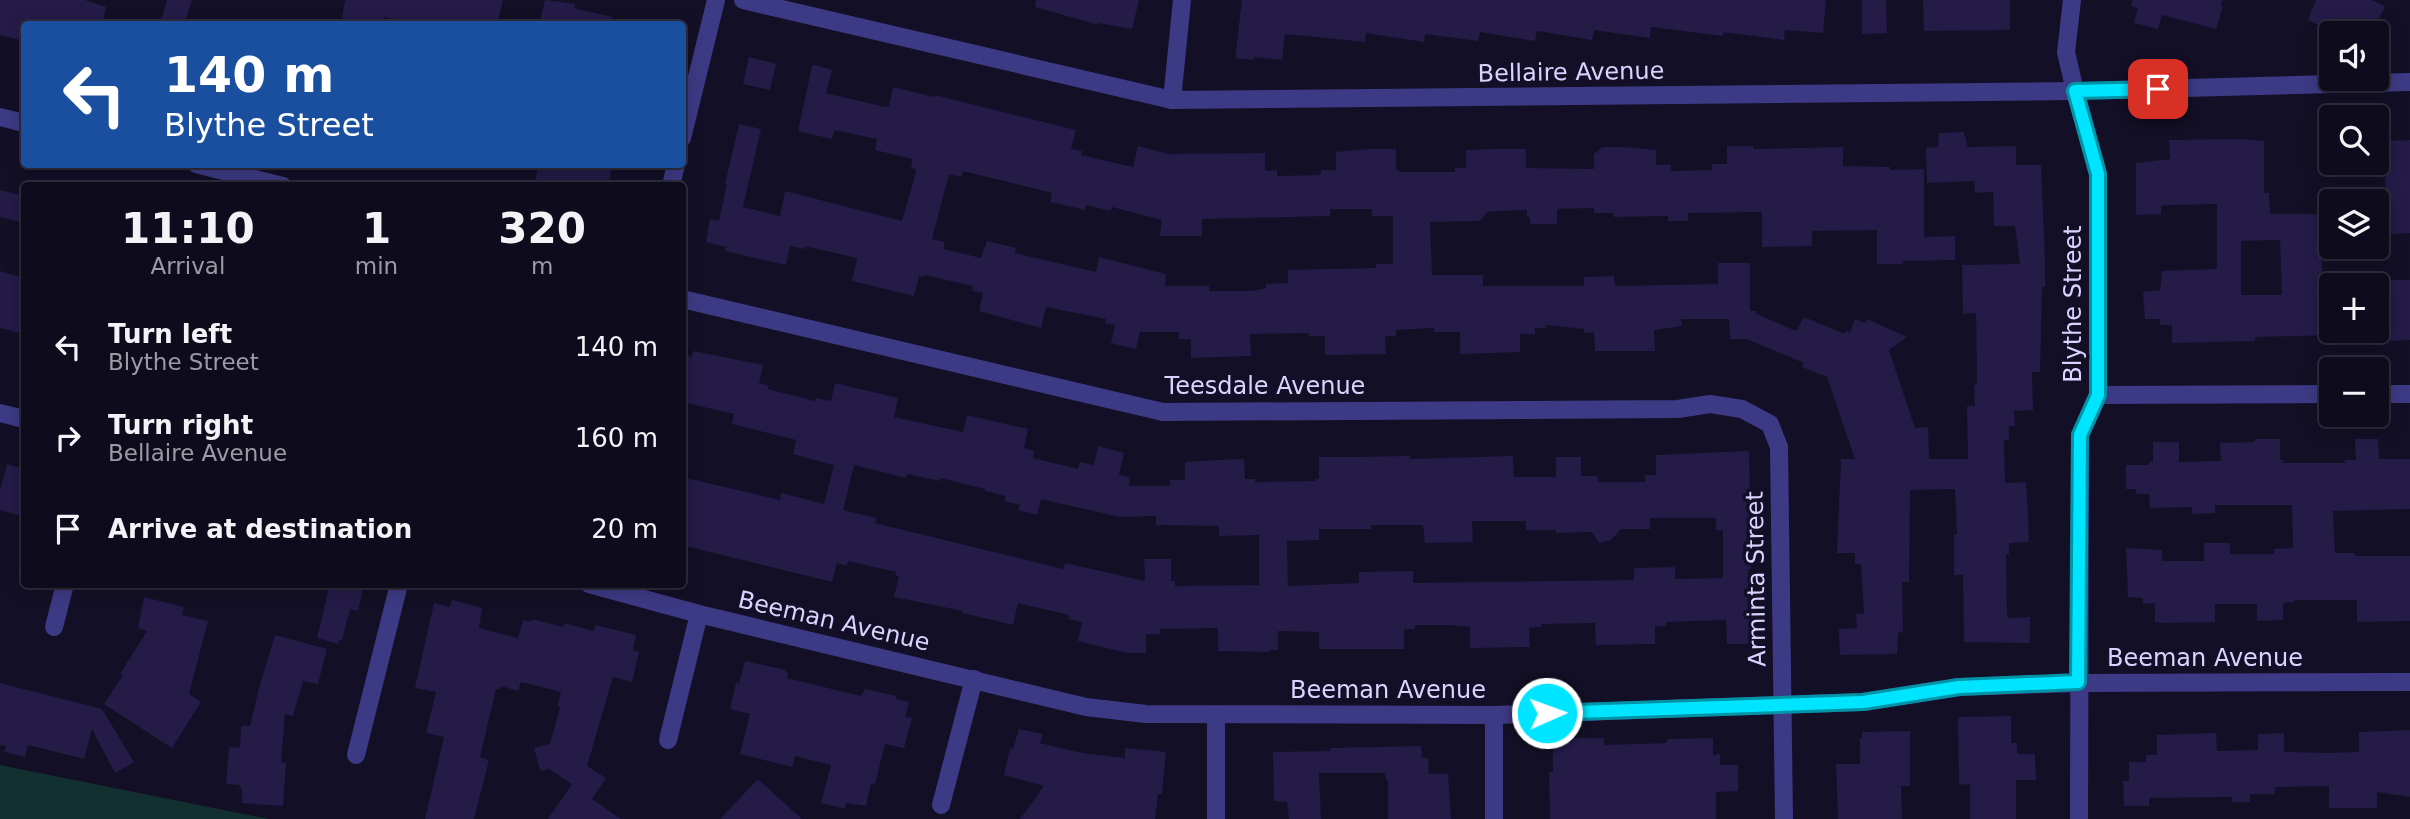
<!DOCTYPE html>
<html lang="en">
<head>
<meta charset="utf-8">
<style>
	:root { --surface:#0e0b1c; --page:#1c1929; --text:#f1f3f6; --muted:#9b9ba3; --line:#2e2b3b }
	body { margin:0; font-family:"DejaVu Sans",sans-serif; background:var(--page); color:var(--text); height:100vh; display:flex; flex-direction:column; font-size:26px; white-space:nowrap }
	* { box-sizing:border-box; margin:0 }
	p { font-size:23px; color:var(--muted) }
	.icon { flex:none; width:38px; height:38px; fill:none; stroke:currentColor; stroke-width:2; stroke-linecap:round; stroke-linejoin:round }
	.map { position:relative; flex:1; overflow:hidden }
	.sheet { position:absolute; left:21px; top:182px; width:665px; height:406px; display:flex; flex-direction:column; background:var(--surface); border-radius:7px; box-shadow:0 4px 18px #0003,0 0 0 2px var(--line) }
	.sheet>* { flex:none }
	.hud { position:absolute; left:21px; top:21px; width:665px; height:147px; border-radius:7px; box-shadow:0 4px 18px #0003,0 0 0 2px var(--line); background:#1a4fa0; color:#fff; overflow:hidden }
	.buttons { position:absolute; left:2319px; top:21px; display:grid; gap:14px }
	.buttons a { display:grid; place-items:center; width:70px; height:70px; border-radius:7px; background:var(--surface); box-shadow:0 4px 18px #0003,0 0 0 2px var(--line); font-size:35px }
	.pin { position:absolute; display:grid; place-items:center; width:60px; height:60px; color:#fff; margin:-30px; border-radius:14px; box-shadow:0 4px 10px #0006 }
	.me { position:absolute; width:77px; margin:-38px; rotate:88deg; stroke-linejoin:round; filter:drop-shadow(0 0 5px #0008) }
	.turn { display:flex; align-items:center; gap:24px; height:147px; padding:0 28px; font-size:32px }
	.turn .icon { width:91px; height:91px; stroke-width:2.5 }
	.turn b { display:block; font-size:49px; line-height:60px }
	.eta { display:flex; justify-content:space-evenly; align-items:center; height:119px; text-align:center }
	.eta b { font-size:42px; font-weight:700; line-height:49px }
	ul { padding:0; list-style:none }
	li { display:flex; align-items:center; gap:21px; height:91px; padding:0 28px }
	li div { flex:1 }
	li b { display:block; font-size:26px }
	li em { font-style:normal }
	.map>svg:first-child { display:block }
	.green { fill:#12302f }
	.building { fill:#241b47; fill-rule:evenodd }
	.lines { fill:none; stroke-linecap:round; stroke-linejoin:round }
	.minor { stroke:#3d3a85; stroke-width:18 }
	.tertiary { stroke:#3d3a85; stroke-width:18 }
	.route-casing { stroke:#0095a6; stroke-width:18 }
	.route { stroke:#00e5ff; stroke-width:12 }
	.labels { text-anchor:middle; stroke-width:7; stroke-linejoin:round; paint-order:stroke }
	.street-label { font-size:24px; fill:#d9d4ff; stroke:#130f26 }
</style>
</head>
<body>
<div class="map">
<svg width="2410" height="819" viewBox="0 0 2410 819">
	<rect width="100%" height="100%" fill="#130f26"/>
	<polygon class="green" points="0,765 269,819 0,819"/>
	<g class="building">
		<polygon points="0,0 85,0 106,7 102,24 24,24 24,41 0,35"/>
		<polygon points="167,0 192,0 184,24 160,24"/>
		<polygon points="345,0 503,0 497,24 414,24 384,17 382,24 369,20 368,24 342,18"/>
		<polygon points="545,0 575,4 574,8 612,17 611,24 539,24"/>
		<polygon points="1036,0 1139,0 1132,29 1099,23 1099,25 1035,7"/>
		<polygon points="1242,0 1826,0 1823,33 1785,30 1784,40 1724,32 1723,36 1651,27 1650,38 1594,30 1592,40 1537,31 1535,41 1480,32 1478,41 1425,34 1424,42 1366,33 1365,42 1285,34 1282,60 1254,57 1254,60 1235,58"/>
		<polygon points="1862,0 1886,0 1887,33 1862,34"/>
		<polygon points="1923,0 2010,0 2010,30 1924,31"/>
		<polygon points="2132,0 2222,0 2221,6 2223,6 2216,29 2162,15 2158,29 2134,23 2138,8 2131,6"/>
		<polygon points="2316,0 2372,0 2385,6 2374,30 2354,22 2349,33 2337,27 2335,32 2308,20"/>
		<polygon points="749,57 776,64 770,90 743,84"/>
		<path d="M815 65 832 70 826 93 885 107 889 106 893 87 934 97V95L1076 130 1071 149 1082 151 1081 155 1133 167 1138 146 1168 154 1265 153V171L1277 170V176L1321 175V170H1336V152L1369 149H1396V170L1400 172H1455V168H1466V150L1496 149H1526V168L1594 169V154L1602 147H1623L1656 150V165H1671V171L1712 170V164H1727V146H1753V149L1843 147V166L1890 167V170L1924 169V237L1955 236V260L1903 261V264H1877V230L1812 231V246L1762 247V212L1688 213V221H1668V216L1614 217 1613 213H1594V208L1557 209V224H1530V217H1527V210L1497 211 1487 212 1480 221 1430 222 1432 275H1483V286H1584V277L1614 276 1615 286 1718 284V263H1750V311H1756V314L1796 331 1804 317 1845 334 1846 331 1850 333 1855 319 1865 323 1867 319 1907 337 1889 350 1915 428 1928 427 1929 459H1968L1967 406H1975L1974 385H1977L1976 313 1963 314 1962 265 2020 264 2015 226H1994L1993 192 1975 193 1974 181 1927 183 1926 148 1938 147 1939 133 1964 132V137H1966L1967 147 2016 146V165H2041L2045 261V287H2042L2040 372H2032L2033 410 2014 411 2015 426H2009V440H2004L2005 483 2026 482 2028 516 2029 542 2009 543V554H2006L2007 612 2008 618 2030 617V643L1964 642 1963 575H1954V535H1957L1955 489 1910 490 1909 582H1902L1903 632 1898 633 1897 654 1840 655 1839 629 1857 628 1856 614H1864L1861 564H1855V553H1837L1841 459H1855L1827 377 1802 367 1804 363 1747 339H1730L1729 319H1681L1682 326 1654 330 1655 351H1595L1594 332 1584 333V329L1546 325V328H1535V334H1520V352L1460 354V332H1434V328L1396 330V336H1385L1386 354 1325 355V336H1309L1308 333 1250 334 1251 356 1191 358V339H1179V332H1140L1136 349 1111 343 1115 325 1105 323 1106 319 1046 307 1041 328 979 311 983 293 972 291 973 286 925 275 924 277 919 276 914 296 852 281 857 258 805 246 804 249 790 246 786 265 725 251 726 247 706 242 710 219 719 221 727 184H725L739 124 761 129 743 207 780 216 785 191 902 221 916 172 915 169 911 168 913 159 875 150 877 139 835 130 832 139 798 131 812 66ZM963 171 1052 193 1050 202 1085 210 1086 205 1111 211 1112 207 1162 220 1160 236H1202V219L1330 216V209H1372V216H1393V264H1376V268L1288 270V283L1266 284V288L1251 291H1209V286H1165L1166 274 1099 257 1096 272 1015 253 1016 248 987 241 981 258 943 249 945 242 932 239 949 174 962 177Z"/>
		<path d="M2242 139 2264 141V193H2269L2270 214H2331V252H2322L2323 293 2331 292V335L2255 337V341L2172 343V325H2160V319H2145L2143 292 2160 290 2162 271 2217 269V204L2172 205 2161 206V214L2136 215V163L2170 159 2169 140ZM2280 240 2282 295H2241V241Z"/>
		<polygon points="2410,140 2410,233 2387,234 2384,141"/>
		<polygon points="539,164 613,164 608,186 534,186"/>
		<polygon points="0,190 24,196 24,223 0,217"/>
		<polygon points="0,271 24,278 24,334 0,328"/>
		<polygon points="2387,280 2410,280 2410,340 2388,341"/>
		<path d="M693 351 763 365 759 383 769 386 768 389 815 401 816 398 831 401 835 383 898 398 894 417 963 432 967 415 1028 429 1024 448 1034 451 1033 458 1078 469 1080 462 1094 465 1098 446 1124 453 1119 475 1130 477 1129 486H1170V480H1185V462L1218 460 1244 459 1245 479H1255V482L1315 481V479H1319V457H1354L1410 456V459L1513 456 1514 477H1556V457H1581V476H1597L1598 482H1645V475H1656V455L1749 451 1751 569H1748L1749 624H1752V644H1727L1726 620 1667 622 1666 626H1655V644L1596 645 1595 623 1541 624V627L1529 628 1530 647 1470 648V627L1450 625H1415V629H1404V649H1319V632L1278 631V650H1269L1270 652 1218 651V628L1160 629V634H1146V653H1127L1078 641 1082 622 1068 619 1069 615 1018 603 1013 625 963 613V611L894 597 899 576 895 575 896 572 848 561 847 566 837 563 832 582 682 545V477L780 500 781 493 824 504 834 465 793 454 796 440 732 424 734 414 682 402V355L692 357ZM854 465 906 478 907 474 940 481V478L985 489V491L1006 496 1004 501 1020 505 1018 510 1037 515 1041 499 1119 517 1156 516V525L1219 526V536L1259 535V585L1175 586V581H1171V559H1144L1145 581 1065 563 1063 569 875 523 877 518 843 510ZM1650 518H1716V530H1723V578L1675 579V567L1634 568V580L1413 583V571L1359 572V583L1288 586 1287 541 1319 540V529H1371V525H1423L1425 543 1473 542 1472 521H1526V530H1556V533L1592 532 1599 543 1611 540 1621 529H1650Z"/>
		<polygon points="2255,439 2280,439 2280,460 2284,460 2283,463 2345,463 2345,460 2356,460 2355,439 2378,439 2379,459 2410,459 2410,509 2333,511 2335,553 2355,553 2355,556 2410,556 2410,621 2357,622 2357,600 2294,600 2294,602 2283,603 2283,620 2257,621 2257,604 2215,604 2215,622 2165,623 2155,622 2155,603 2143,604 2143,598 2128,597 2126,548 2162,550 2162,561 2204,561 2204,543 2230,543 2230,554 2274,554 2274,549 2293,548 2292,505 2215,505 2215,513 2192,514 2192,507 2150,508 2149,494 2136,494 2136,489 2126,489 2126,465 2149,465 2149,462 2153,462 2153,442 2179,442 2179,462 2221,461 2220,443 2255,442"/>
		<polygon points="7,464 24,469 24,517 0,510 0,491"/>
		<polygon points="330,584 364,584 358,611 350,609 342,640 339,640 338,644 317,638"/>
		<polygon points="144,597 184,607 182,615 208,621 189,694 201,702 172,748 104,704 123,675 120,674 147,631 138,628"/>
		<polygon points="452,600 482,608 479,628 518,638 523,620 531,622 532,619 563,627 564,623 594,631 596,625 636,635 633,650 639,652 632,682 613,677 587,766 606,778 592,799 621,819 548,819 572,784 549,769 540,771 534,748 550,744 560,707 557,706 561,692 521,682 518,691 501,686 500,690 496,689 480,757 489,760 474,819 425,819 444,737 426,733 436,692 415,688 434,603 450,607"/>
		<polygon points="275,635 327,649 318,684 303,681 293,716 285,714 281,762 286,763 283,806 242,803 242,788 239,788 240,785 226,784 229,747 240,748 241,726 250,726 259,688"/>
		<polygon points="745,661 786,670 785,672 788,673 787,678 861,696 865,689 896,696 896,699 909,702 905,717 912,718 904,748 885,744 875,784 871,783 866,806 846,803 845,809 821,803 831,765 795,756 792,767 740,754 750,714 730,709 736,683 739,684"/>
		<polygon points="0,683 102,709 134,762 115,773 92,729 84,759 28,745 25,757 4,752 6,746 0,745"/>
		<polygon points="2011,716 2011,743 2017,743 2017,754 2035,754 2036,780 2016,780 2016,819 1970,819 1970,784 1959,785 1958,717"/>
		<polygon points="1019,729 1043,734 1040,743 1082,753 1125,758 1125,748 1166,752 1162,794 1158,794 1155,819 1020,819 1044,786 1004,775 1010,748 1013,749"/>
		<polygon points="2410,730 2410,797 2377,792 2377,808 2329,808 2329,786 2275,787 2275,794 2250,794 2250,802 2232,802 2232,797 2149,798 2149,806 2124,806 2123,781 2129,781 2129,762 2146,762 2146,755 2157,755 2157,735 2216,733 2217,751 2258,750 2258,734 2284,733 2284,752 2328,753 2359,752 2359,732"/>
		<polygon points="1910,731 1910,786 1901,786 1902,819 1838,819 1836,764 1860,764 1860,738 1862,738 1862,732"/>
		<polygon points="1553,738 1604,738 1604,745 1667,743 1667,739 1713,738 1713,755 1720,754 1720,765 1738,765 1738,791 1716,792 1716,819 1550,819 1549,772 1553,772"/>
		<polygon points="1421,746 1422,758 1428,758 1429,774 1448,774 1451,819 1388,819 1388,780 1386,780 1385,773 1319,773 1321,819 1289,819 1287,802 1274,801 1273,752 1330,751 1330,748"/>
		<polygon points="758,779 802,819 720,819"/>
	</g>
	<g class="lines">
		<g class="minor">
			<polyline points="2072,0 2066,52 2075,91 2098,174 2098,395 2080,435 2079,819"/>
			<polyline points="1172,100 1182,0"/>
			<polyline points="0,117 24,123"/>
			<polyline points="682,138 716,0"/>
			<polyline points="196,164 283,186"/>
			<polyline points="671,186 676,164"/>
			<polyline points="682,299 1163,412 1678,409 1710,404 1742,409 1770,424 1779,447 1784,819"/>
			<polyline points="2376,394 2410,394"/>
			<polyline points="2098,395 2331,394"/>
			<polyline points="0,413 24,419"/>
			<polyline points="589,584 699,614 1086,707 1146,714 1494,715 1863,702 1959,687 2078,683 2410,682"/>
			<polyline points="54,627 65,584"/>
			<polyline points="1216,714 1216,819"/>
			<polyline points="668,740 699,614"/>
			<polyline points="356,755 399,584"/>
			<polyline points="941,805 974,679"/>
			<polyline points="1494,819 1494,715"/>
		</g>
		<polyline class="tertiary" points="743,0 1172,100 2075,91 2410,82"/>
	</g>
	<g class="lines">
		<g class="route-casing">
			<polyline id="route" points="1547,713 1863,702 1959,687 2078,682 2080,435 2098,395 2098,174 2075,91 2158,89"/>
		</g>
		<use href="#route" class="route"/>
	</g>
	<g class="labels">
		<g class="street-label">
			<text transform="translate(1571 72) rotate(-1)" y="8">Bellaire Avenue</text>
			<text transform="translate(2073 304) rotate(-90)" y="8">Blythe Street</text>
			<text x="1265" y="394">Teesdale Avenue</text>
			<text transform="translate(1756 579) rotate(-91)" y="8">Arminta Street</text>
			<text transform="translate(834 621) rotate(13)" y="8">Beeman Avenue</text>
			<text x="2205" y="666">Beeman Avenue</text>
			<text x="1388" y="698">Beeman Avenue</text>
		</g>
	</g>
</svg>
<div class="buttons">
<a><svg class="icon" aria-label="sound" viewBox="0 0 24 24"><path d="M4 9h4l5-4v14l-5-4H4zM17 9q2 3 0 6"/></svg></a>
<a><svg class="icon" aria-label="search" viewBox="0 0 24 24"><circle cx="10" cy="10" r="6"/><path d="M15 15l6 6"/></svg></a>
<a><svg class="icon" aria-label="layers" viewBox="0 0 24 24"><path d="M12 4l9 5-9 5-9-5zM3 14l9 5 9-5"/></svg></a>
<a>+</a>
<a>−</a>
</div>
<div class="pin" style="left:2158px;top:89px;background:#d93025"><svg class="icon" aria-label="arrive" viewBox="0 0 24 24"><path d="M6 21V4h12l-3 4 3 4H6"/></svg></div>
<svg class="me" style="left:1547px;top:713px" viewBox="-20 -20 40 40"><circle r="17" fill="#00e5ff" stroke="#fff" stroke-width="3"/><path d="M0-11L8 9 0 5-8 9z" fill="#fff"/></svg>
<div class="hud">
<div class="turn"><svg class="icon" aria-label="left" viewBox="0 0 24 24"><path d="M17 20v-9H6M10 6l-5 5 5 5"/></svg><div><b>140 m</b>Blythe Street</div></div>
</div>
<section class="sheet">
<div class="eta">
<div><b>11:10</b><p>Arrival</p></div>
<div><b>1</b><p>min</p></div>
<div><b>320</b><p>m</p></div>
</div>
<ul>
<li><svg class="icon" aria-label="left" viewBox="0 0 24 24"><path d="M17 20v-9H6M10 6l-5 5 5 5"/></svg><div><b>Turn left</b><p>Blythe Street</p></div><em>140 m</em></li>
<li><svg class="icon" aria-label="right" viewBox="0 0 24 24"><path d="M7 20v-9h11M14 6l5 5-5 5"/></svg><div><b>Turn right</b><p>Bellaire Avenue</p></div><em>160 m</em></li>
<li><svg class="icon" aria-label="arrive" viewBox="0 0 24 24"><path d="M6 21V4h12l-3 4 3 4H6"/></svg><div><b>Arrive at destination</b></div><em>20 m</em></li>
</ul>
</section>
</div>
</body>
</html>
